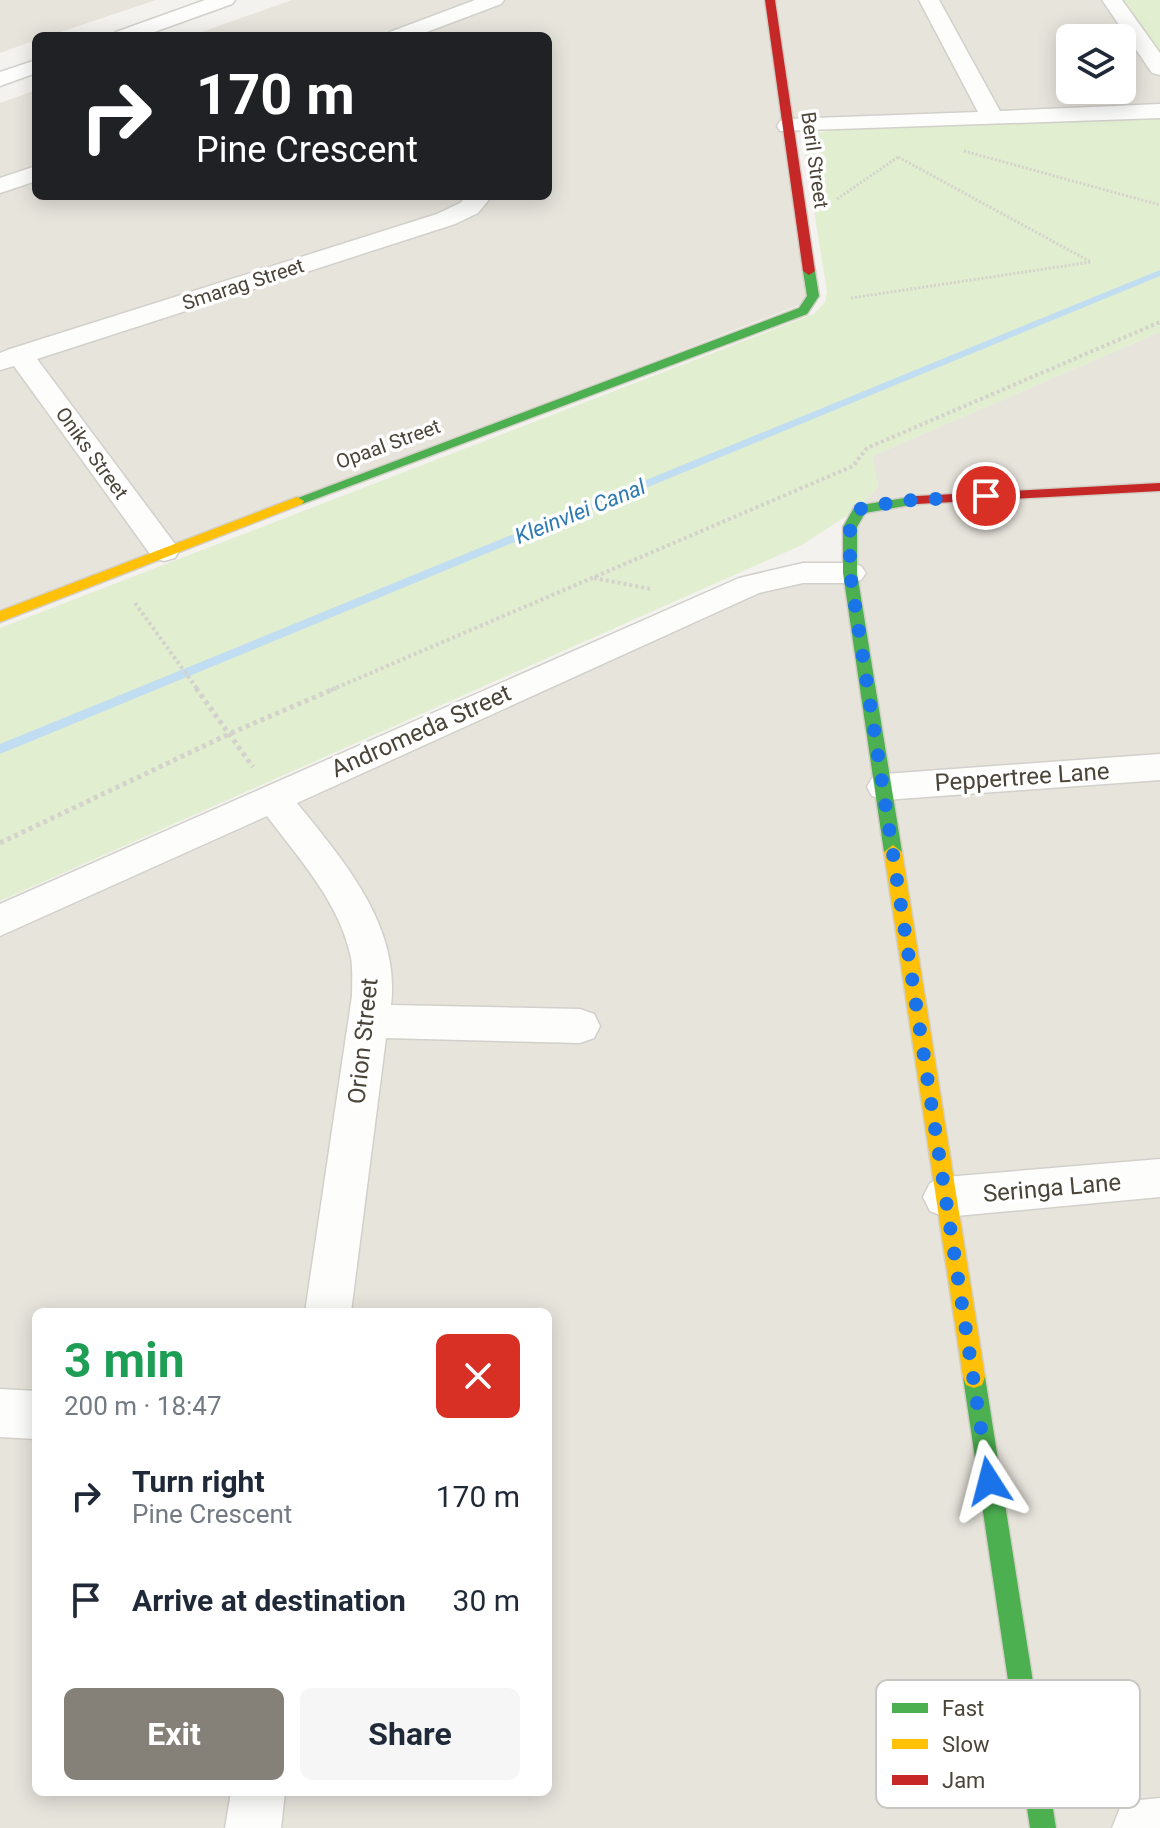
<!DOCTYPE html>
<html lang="en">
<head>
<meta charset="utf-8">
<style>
	:root { --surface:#fff; --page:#f6f6f7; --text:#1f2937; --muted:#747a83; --accent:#868178 }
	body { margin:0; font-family:Roboto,sans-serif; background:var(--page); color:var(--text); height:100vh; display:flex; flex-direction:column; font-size:30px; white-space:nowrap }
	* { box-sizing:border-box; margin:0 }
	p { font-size:26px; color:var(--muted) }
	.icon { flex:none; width:44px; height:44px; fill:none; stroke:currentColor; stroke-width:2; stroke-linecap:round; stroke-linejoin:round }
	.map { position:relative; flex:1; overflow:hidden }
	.sheet { position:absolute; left:32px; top:1308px; width:520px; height:488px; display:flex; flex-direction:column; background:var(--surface); border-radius:12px; box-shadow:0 4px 20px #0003 }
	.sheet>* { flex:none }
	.hud { position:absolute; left:32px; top:32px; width:520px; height:168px; border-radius:12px; box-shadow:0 4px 20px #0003; background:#202124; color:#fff; overflow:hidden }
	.controls { position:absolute; left:1056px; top:24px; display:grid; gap:16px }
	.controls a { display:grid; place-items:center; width:80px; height:80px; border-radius:12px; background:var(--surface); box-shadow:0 4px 20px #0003; font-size:40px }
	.pin { position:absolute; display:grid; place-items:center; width:68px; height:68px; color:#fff; margin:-34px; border:4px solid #fff; border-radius:50%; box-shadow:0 2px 8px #0007 }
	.me { position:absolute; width:88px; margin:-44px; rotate:351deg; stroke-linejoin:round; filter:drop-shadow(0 0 6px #0008) }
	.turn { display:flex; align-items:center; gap:28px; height:168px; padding:0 32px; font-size:36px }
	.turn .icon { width:104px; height:104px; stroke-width:2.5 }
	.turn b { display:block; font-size:56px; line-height:68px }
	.round { display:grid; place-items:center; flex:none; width:84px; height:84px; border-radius:12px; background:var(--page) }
	.summary { display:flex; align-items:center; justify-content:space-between; height:136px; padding:0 32px }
	h1 { font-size:48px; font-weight:700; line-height:60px; color:#1e9e55 }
	.primary-button { display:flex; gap:16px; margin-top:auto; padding:16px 32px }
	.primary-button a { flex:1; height:92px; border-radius:12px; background:var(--accent); color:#fff; font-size:32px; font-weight:700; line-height:92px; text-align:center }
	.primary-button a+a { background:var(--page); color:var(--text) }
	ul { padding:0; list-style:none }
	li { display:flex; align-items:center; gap:24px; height:104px; padding:0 32px }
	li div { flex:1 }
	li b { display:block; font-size:30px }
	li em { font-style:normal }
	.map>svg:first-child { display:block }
	.residential { fill:#e7e4dc; fill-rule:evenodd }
	.green { fill:#e1eecf }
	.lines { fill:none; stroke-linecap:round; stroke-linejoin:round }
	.stream { fill:#c0ddf1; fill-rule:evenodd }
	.street-casing { stroke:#d2d0cb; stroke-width:3 }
	.fast-casing { stroke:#d3cfc5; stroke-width:3 }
	.slow-casing { stroke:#d3cfc5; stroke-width:3 }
	.jam-casing { stroke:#d3cfc5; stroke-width:3 }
	.path-far2 { stroke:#d3d2cc; stroke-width:3; stroke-dasharray:2 2; stroke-linecap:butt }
	.path-far1 { stroke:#d3d2cc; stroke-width:4; stroke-dasharray:3 3; stroke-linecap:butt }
	.path { stroke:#d3d2cc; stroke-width:5; stroke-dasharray:4 4; stroke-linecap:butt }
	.street { fill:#fdfdfc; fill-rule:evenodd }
	.fast { fill:#4caf50; fill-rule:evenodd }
	.slow { fill:#ffc107; fill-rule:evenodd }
	.jam { fill:#c62828; fill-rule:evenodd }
	.route { stroke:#1a73e8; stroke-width:14; stroke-dasharray:0 25.2 }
	.labels { text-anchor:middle; stroke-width:7; stroke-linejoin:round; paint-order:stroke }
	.far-street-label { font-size:20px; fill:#4b4439; stroke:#fff }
	.far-water-label { font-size:22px; font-style:italic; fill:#2e7ab2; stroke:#fff }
	.street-label { font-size:24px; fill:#4b4439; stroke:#fff }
	.key { fill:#fff; stroke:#c9c7c4; stroke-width:2 }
	.key-label { font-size:22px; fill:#4b4439 }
</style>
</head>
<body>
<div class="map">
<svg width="1160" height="1828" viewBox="0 0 1160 1828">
	<rect width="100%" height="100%" fill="#f4f2ee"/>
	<g class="residential">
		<polygon points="0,0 156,0 49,36 36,36 36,40 0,53"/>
		<path d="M292 0H1110L1160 70V111L786 126 807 302 0 614V103L36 90V196H548V36H190ZM1070 38H1122V90H1070Z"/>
		<path d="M1160 332V1828H0V917L692 605 847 569 857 509 878 487 872 456ZM36 1312H548V1792H36Z"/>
	</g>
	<g class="green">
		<polygon points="1120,0 1160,0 1160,56"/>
		<polygon points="1160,117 1160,332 872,456 878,487 857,509 802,545 0,901 0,628 814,314 825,302 827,292 804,147 805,140 812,134 834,130"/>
	</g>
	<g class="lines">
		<polygon class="stream" points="1160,270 1160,276 0,754 0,744"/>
		<g class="street-casing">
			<g id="street">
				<polygon points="205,0 235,0 232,4 143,36 112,36 116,32"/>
				<polygon points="475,0 504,0 501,4 416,36 386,36 390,32"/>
				<polygon points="919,0 939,0 1000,111 1160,104 1160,118 780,131 777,126 780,121 788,119 978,112"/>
				<polygon points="1102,0 1122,0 1160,53 1160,75 1152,73"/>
				<polygon points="36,60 36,73 0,86 0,72"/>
				<polygon points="36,166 36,181 0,193 0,178"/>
				<polygon points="467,196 492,196 478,213 455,224 37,359 175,544 179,551 175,558 164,561 153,558 14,366 0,370 0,353 10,349 437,214 460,203"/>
				<path d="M803 563H850L861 566 866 573 861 580 850 583H803L759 593 297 803C343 860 401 926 391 1005L580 1009 594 1014 600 1026 594 1038 580 1043 386 1038 351 1312H305L352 996C352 983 353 970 351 958 340 903 300 860 267 816L0 936V904L739 578Z"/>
				<polygon points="1160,754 1160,780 885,800 872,796 867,787 872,778 885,774"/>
				<polygon points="1160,1159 1160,1197 945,1217 930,1211 923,1197 930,1183 945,1177"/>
				<polygon points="0,1389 36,1391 36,1439 0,1437"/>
				<polygon points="231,1792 285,1792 281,1828 225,1828"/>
				<polygon points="1160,1798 1160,1828 1112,1828 1120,1808 1140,1800"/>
			</g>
		</g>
		<g class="fast-casing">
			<g id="fast">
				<polygon points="809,267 815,271 819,296 807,314 302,504 297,505 290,501 799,308 807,296 803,271"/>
				<polygon points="917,496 922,497 922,503 865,513 857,527 857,573 902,852 893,859 884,852 843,573 843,527 855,506"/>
				<polygon points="974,1366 982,1369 985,1377 1056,1828 1030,1828 963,1377 966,1369"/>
			</g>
		</g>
		<g class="slow-casing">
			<g id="slow">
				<polygon points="297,497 304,501 302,504 0,622 0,611"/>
				<polygon points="893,845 902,852 985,1377 982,1385 974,1388 966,1385 963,1377 884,852"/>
			</g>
		</g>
		<g class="jam-casing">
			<g id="jam">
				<polygon points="765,0 775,0 815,271 809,275 803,271"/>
				<polygon points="1160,483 1160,491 917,504 910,500 917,496"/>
			</g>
		</g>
		<g class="path-far2">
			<polyline points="964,151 1160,205"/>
			<polyline points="837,199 898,157"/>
			<polyline points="851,298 1091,262 898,157"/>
		</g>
		<g class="path-far1">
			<polyline points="594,578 651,589"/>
			<polyline points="135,603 198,690"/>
			<polyline points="331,690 853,466 867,448 1160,322"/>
		</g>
		<g class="path">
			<polyline points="196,688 253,767"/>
			<polyline points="0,843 231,733 336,688"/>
		</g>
		<use href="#street" class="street"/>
		<use href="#fast" class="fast"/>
		<use href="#slow" class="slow"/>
		<use href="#jam" class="jam"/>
	</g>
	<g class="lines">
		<polyline class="route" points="986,496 899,501 860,509 850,527 850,573 989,1481"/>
	</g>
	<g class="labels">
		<g class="far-street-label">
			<text transform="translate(815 160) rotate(82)" y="7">Beril Street</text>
			<text transform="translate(243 284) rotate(-18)" y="7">Smarag Street</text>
			<text transform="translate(388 444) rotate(-20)" y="7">Opaal Street</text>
			<text transform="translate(92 453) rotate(54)" y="7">Oniks Street</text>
		</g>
		<g class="far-water-label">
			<text transform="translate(580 511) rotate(-22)" y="8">Kleinvlei Canal</text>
		</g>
		<g class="street-label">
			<text transform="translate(421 731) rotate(-24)" y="8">Andromeda Street</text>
			<text transform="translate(1022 777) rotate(-4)" y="8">Peppertree Lane</text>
			<text transform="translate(363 1041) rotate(-84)" y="8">Orion Street</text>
			<text transform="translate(1052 1188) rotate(-5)" y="8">Seringa Lane</text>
		</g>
	</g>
	<rect x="876" y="1680" width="264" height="128" rx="12" class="key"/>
	<rect x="892" y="1703" width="36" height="10" fill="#4caf50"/>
	<rect x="892" y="1739" width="36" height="10" fill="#ffc107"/>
	<rect x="892" y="1775" width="36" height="10" fill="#c62828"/>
	<g class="key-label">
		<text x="942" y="1716">Fast</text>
		<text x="942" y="1752">Slow</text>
		<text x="942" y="1788">Jam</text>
	</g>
</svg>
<div class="controls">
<a><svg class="icon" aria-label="layers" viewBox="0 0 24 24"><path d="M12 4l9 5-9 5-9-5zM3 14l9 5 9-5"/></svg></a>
</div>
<div class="pin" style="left:986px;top:496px;background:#d93025"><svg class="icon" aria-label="arrive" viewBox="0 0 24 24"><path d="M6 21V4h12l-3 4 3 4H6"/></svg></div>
<svg class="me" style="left:989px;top:1481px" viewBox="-20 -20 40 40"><path d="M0-17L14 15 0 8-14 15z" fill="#1a73e8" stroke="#fff" stroke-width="4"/></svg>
<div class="hud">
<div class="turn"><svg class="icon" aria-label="right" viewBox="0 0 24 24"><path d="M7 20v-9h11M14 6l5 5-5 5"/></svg><div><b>170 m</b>Pine Crescent</div></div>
</div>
<section class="sheet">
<div class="summary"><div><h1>3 min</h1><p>200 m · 18:47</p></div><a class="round" style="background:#d93025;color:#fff"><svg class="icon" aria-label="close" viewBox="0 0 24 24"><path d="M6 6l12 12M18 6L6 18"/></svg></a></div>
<ul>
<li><svg class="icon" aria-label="right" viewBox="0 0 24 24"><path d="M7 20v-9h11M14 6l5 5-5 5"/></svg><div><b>Turn right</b><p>Pine Crescent</p></div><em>170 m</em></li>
<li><svg class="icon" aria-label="arrive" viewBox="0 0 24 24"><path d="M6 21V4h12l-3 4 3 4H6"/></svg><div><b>Arrive at destination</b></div><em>30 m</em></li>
</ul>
<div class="primary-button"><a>Exit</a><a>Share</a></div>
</section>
</div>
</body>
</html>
